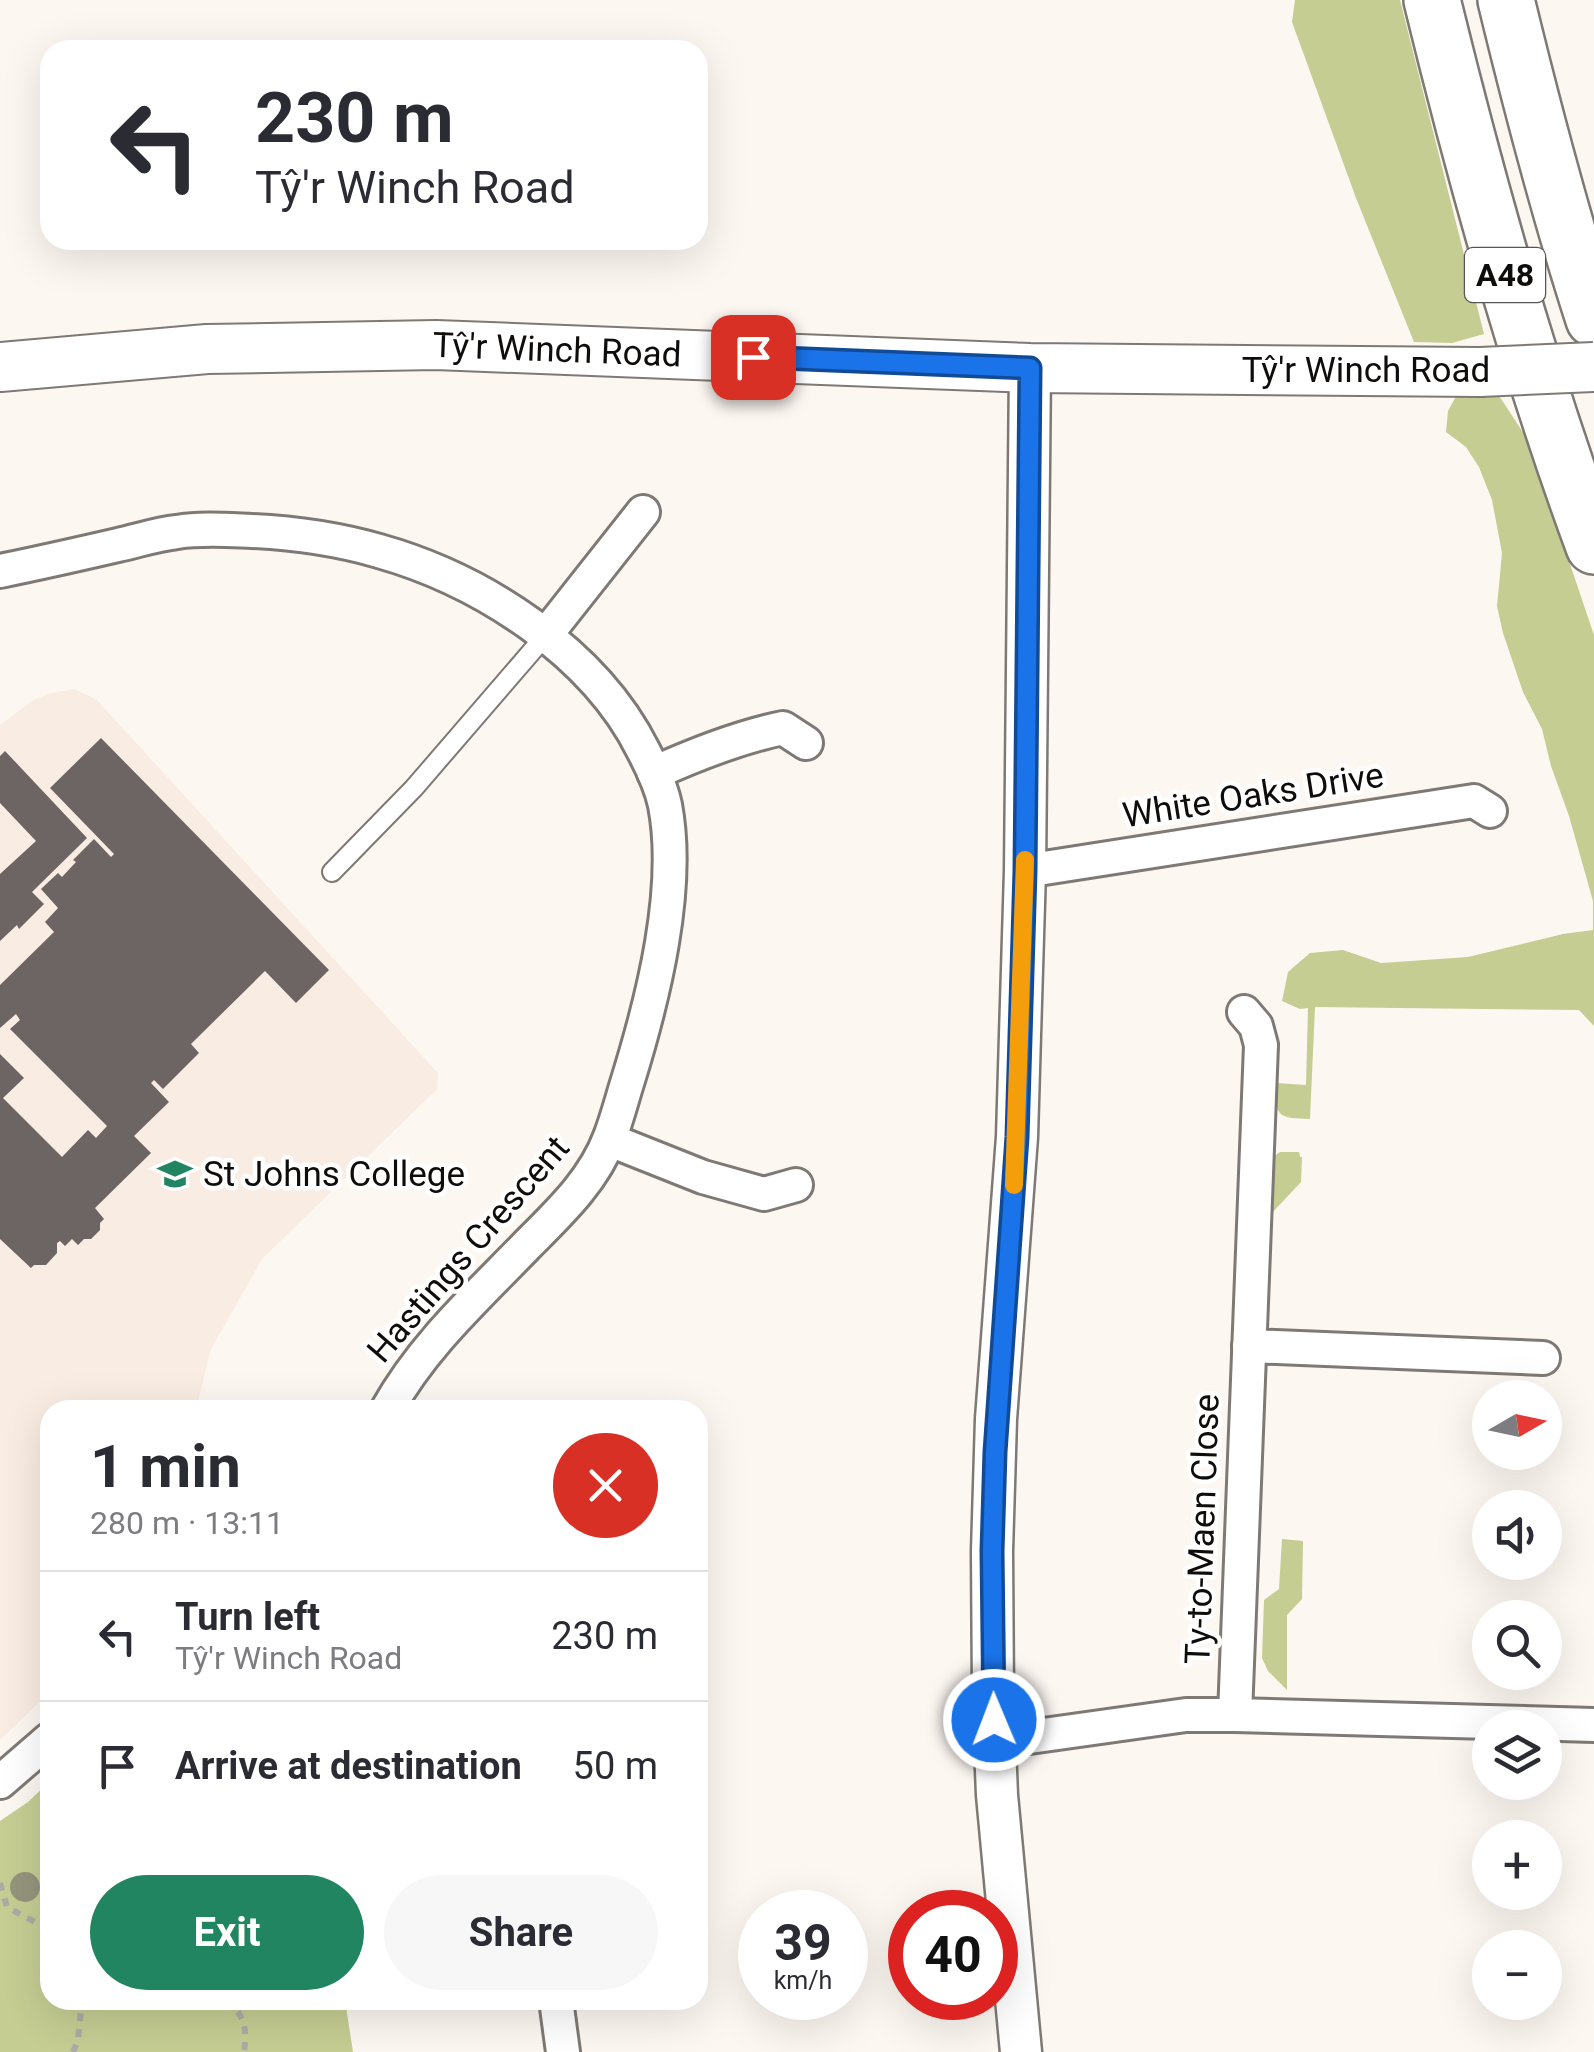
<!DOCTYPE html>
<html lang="en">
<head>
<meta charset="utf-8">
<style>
	:root { --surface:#fff; --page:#f7f7f7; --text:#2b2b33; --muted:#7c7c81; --line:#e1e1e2; --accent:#208560 }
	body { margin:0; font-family:Roboto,sans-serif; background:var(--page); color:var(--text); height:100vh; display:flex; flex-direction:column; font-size:38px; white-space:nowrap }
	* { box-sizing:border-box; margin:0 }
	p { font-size:32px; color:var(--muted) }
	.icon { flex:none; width:55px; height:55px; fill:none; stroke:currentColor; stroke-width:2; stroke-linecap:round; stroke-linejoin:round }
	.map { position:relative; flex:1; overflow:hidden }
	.side { position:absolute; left:40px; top:1400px; width:668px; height:610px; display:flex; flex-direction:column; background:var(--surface); border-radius:30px; box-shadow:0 10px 40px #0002 }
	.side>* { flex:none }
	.banner { position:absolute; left:40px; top:40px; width:668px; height:210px; border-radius:30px; box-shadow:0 10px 40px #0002; background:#fff; color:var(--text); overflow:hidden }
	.needle { width:65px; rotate:81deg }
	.fabs { position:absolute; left:1472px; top:1380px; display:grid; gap:20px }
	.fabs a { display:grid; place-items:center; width:90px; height:90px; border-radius:50%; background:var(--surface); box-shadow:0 10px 40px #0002; font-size:50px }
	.speed { position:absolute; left:738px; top:1890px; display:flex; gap:20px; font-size:50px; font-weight:700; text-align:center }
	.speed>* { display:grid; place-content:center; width:130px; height:130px; border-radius:50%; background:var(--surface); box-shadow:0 10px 40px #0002; line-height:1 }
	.speed small { font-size:25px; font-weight:400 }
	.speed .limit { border:15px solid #d22; background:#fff; color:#111 }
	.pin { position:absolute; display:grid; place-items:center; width:85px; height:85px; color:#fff; margin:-42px; border-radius:20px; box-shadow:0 5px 15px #0006 }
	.me { position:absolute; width:110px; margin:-55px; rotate:359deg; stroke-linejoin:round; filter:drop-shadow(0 0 8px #0008) }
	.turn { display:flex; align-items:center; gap:35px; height:210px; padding:0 50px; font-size:45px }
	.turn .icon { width:130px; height:130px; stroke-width:2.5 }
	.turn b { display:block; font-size:70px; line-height:85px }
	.round { display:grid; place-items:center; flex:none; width:105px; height:105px; border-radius:52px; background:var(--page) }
	.overview { display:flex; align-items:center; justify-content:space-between; height:170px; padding:0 50px }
	h1 { font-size:60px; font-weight:700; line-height:75px }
	.action { display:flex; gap:20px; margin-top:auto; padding:20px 50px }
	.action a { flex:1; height:115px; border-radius:60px; background:var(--accent); color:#fff; font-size:40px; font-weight:700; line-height:115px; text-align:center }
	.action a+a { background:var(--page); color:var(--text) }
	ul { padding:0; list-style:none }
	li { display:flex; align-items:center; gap:30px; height:130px; padding:0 50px; border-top:2px solid var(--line) }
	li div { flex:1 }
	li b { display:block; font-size:38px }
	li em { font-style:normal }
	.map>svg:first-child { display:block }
	.built { fill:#f9ece2 }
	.green { fill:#c5cd93 }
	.building { fill:#6c6563 }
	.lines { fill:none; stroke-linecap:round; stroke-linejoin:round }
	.service-casing { stroke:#7e7974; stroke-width:22 }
	.minor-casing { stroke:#7e7974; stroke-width:38 }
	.tertiary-casing { stroke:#7e7974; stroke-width:45 }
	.secondary-casing { stroke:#7e7974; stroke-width:52 }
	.trunk-casing { stroke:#7e7974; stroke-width:60 }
	.path { stroke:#aeaaa6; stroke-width:6; stroke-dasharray:8 8; stroke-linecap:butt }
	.service { stroke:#fff; stroke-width:18 }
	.minor { stroke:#fff; stroke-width:32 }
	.tertiary { stroke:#fff; stroke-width:40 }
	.secondary { stroke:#fff; stroke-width:48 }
	.trunk { stroke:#fff; stroke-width:55 }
	.secondary-bridge-casing { stroke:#7e7974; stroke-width:52; stroke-linecap:butt }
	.secondary-bridge { stroke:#fff; stroke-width:48 }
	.tree { fill:#95957d }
	.route-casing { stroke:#114b97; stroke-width:25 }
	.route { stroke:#1a73e8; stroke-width:18 }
	.slow { stroke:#f59e0b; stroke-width:18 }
	.labels { text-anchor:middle; stroke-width:9; stroke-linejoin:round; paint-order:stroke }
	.shield { fill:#fff; stroke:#575654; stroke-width:2.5 }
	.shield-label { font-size:32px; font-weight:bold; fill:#0f0d0b }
	.street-label { font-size:35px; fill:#0f0d0b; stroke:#fff }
	.poi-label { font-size:35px; fill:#0f0d0b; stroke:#fff; text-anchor:start }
</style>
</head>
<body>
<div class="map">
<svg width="1594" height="2052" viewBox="0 0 1594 2052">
	<rect width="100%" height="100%" fill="#fdf7f2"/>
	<polygon class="built" points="74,689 96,699 438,1073 437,1089 262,1259 211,1349 196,1410 50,1410 50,1692 0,1740 0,725 32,701 47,694"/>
	<g class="green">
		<polygon points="1295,0 1400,0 1484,334 1452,343 1414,342 1356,198 1292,22"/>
		<path d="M1459 391H1496L1528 440 1594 635V1026L1579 1010 1315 1007 1310 1119C1277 1118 1275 1117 1276 1083L1306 1085 1308 1008 1300 1009 1282 1001 1288 972 1310 953 1343 950 1381 963 1468 957 1563 934 1593 930V901L1569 816 1551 766 1542 729 1523 692 1503 633 1497 606 1502 553 1492 500 1479 467 1466 447 1446 432 1448 411Z"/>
		<polygon points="1280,1152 1299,1152 1300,1157 1302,1157 1301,1182 1271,1214 1274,1156"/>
		<polygon points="1282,1539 1303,1541 1302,1599 1287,1615 1287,1690 1268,1671 1262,1658 1264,1600 1279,1589"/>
		<polygon points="50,1781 50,2000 345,2000 353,2052 0,2052 0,1821 28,1802"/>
	</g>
	<g class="building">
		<polygon points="101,738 329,970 296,1003 265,971 191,1044 199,1053 163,1089 154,1080 151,1083 169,1102 134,1136 151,1153 95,1208 104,1219 100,1223 100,1230 91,1239 84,1239 78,1245 72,1239 65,1246 60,1241 57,1243 57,1253 46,1265 34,1265 31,1268 0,1239 0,1054 24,1078 3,1098 62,1157 88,1130 96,1138 107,1126 10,1029 20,1020 16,1014 0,1028 0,985 54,932 45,922 58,908 41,889 58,873 62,877 76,862 73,860 94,839 111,857 114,854 50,788"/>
		<polygon points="5,751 87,838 32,892 44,904 19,929 17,925 0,941 0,874 36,841 0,803 0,756"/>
	</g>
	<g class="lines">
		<g class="service-casing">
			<polyline id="service" points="332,872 414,788 545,636"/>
		</g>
		<g class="minor-casing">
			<g id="minor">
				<path d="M0 571C39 563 79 554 118 545 137 541 157 534 177 532 201 528 227 530 252 531 295 533 337 539 379 551 482 580 594 652 643 750 652 767 661 786 665 805 681 889 653 999 628 1080 622 1099 617 1119 610 1137 594 1180 560 1212 528 1244 477 1297 423 1345 387 1410"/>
				<polyline points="545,636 643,512"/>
				<path d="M654 773C696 754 739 737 783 728L806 743"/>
				<polyline points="1025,871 1474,801 1490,811"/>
				<polyline points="610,1140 703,1177 764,1194 796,1185"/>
				<polyline points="1249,1346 1543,1358"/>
				<polyline points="1235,1715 1261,1045 1256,1026 1244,1012"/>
				<polyline points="994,1742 1186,1715 1235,1715 1594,1725"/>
				<polyline points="0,1782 50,1739"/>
				<polyline points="556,2000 563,2052"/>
			</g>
		</g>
		<g class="tertiary-casing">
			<polyline id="tertiary" points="1021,2052 997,1795 993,1697 992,1551 996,1419 1017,1137 1020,1035 1025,871 1030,368"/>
		</g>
		<g class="secondary-casing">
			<g id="secondary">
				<path id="s1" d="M0 367 207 349 436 345 1030 368 1480 372"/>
			</g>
		</g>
		<g class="trunk-casing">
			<g id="trunk">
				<path d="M1432 0C1477 184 1528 367 1594 546"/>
				<path d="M1506 0C1532 107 1560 214 1594 319"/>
			</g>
		</g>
		<g class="path">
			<polyline points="0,1883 7,1907 50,1930"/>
			<path d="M227 2000C245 2016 247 2028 244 2052"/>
			<polyline points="73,2052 78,2040 82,2000"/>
		</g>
		<use href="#service" class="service"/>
		<use href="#minor" class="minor"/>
		<use href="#tertiary" class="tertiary"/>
		<use href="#secondary" class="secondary"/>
		<use href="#trunk" class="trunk"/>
		<g class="secondary-bridge-casing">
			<polyline id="secondary-bridge" points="1480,372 1594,367"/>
		</g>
		<use href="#secondary-bridge" class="secondary-bridge"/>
	</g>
	<circle class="tree" cx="25" cy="1887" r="15"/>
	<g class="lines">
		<g class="route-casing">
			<polyline id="route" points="753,357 1030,368 1025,871 1017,1137 995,1452 992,1551 994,1720"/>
		</g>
		<use href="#route" class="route"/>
		<polyline class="slow" points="1014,1185 1025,860"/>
	</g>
	<defs>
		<g id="school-bare" transform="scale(2.7)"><path d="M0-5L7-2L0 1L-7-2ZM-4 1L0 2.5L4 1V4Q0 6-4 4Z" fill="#208560" stroke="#fff" stroke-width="2.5" paint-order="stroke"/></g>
	</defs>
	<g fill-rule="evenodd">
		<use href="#school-bare" x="175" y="1174"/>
	</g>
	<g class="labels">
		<rect class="shield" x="1465" y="248" width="80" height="54" rx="8"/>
		<g class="shield-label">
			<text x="1505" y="286">A48</text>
		</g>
		<g class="street-label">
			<text dy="12" stroke="none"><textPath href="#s1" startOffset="558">Tŷ'r Winch Road</textPath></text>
			<text x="1366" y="382">Tŷ'r Winch Road</text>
			<text transform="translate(1253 795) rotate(-9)" y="12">White Oaks Drive</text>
			<text transform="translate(468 1249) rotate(-49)" y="12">Hastings Crescent</text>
			<text transform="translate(1202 1529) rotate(-88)" y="12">Ty-to-Maen Close</text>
		</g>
		<g class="poi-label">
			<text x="203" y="1186">St Johns College</text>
		</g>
	</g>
</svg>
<div class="fabs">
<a><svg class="needle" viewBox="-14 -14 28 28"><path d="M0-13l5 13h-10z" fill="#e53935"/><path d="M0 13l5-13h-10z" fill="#7c7c81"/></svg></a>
<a><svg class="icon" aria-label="sound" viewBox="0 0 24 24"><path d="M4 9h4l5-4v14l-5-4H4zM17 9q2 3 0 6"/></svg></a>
<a><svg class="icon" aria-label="search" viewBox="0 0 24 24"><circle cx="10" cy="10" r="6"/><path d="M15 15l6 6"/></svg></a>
<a><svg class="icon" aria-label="layers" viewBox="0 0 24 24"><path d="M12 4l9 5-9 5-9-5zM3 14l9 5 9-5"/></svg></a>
<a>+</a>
<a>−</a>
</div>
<div class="speed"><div>39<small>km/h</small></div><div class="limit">40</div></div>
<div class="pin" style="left:753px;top:357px;background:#d93025"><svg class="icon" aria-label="arrive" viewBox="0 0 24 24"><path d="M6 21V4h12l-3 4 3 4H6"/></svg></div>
<svg class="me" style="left:994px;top:1720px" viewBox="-20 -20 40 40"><circle r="17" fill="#1a73e8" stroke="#fff" stroke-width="3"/><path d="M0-11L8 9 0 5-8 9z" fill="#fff"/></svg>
<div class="banner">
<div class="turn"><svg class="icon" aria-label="left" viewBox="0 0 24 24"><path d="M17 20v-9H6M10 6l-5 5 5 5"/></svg><div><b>230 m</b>Tŷ'r Winch Road</div></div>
</div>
<section class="side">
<div class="overview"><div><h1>1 min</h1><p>280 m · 13:11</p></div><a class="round" style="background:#d93025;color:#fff"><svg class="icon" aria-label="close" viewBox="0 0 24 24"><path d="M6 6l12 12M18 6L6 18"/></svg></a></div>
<ul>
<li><svg class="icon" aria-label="left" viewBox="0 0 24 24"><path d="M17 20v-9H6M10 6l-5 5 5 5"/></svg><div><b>Turn left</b><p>Tŷ'r Winch Road</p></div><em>230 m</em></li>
<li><svg class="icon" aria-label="arrive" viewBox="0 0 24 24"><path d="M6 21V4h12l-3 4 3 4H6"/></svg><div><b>Arrive at destination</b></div><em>50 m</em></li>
</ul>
<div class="action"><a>Exit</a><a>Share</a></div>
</section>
</div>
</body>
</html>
